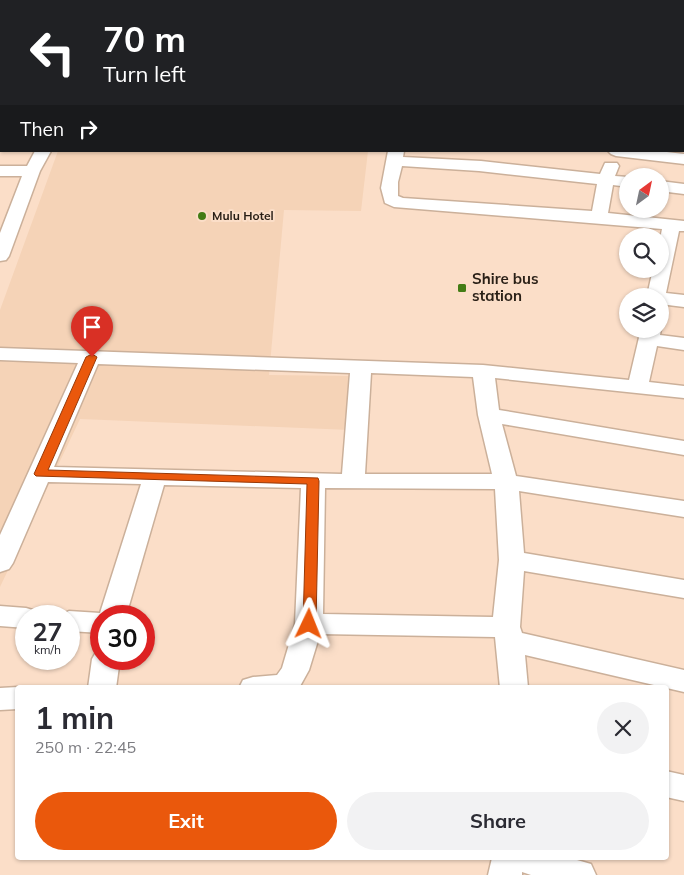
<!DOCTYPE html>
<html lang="en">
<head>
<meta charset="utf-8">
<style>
	:root { --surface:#fff; --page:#f2f2f3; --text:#2b2b33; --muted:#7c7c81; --accent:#ea580c }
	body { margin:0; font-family:Mulish,sans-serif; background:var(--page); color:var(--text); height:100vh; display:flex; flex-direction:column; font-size:19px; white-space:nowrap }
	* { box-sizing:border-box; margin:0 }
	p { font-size:16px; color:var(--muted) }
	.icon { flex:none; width:28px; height:28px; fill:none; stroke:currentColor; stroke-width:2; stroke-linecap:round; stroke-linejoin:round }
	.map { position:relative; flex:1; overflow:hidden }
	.side { position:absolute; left:15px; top:685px; width:654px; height:175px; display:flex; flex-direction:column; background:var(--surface); border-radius:5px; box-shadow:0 1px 4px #0004 }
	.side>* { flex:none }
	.banner { position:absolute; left:0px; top:0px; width:685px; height:152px; box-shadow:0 1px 4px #0004; background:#202124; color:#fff; overflow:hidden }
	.needle { width:32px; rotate:33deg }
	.buttons { position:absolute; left:619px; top:168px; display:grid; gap:10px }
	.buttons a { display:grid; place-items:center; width:50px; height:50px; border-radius:50%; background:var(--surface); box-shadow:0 1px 4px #0004; font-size:25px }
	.speed { position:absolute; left:15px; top:605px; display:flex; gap:10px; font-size:25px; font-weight:700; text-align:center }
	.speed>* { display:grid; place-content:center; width:65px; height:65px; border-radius:50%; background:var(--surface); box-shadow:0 1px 4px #0004; line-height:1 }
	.speed small { font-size:12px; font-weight:400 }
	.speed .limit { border:8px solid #d22; background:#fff; color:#111 }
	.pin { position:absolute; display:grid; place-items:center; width:42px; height:42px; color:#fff; margin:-51px -21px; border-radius:50% 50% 50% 0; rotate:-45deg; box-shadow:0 0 5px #0007 }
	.pin .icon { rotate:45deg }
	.me { position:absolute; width:55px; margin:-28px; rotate:2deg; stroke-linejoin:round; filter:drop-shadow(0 0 4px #0008) }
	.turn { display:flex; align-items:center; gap:18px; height:105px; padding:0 20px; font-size:22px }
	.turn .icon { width:65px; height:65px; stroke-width:2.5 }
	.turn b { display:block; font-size:35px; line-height:42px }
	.then { display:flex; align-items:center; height:48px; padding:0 20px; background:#0003; gap:10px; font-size:19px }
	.round { display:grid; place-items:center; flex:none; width:52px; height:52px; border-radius:26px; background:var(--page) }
	.overview { display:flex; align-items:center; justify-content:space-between; height:85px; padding:0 20px }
	h1 { font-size:30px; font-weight:700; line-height:38px }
	.cta { display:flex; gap:10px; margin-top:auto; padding:10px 20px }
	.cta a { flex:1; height:58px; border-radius:30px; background:var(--accent); color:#fff; font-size:20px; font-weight:700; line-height:58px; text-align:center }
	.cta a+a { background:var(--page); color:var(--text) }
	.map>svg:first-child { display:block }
	.built { fill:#f5d3b7 }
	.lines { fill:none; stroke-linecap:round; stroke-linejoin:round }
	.minor-casing { stroke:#cbb09a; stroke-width:3 }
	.major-casing { stroke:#cbb09a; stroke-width:2 }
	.highway-casing { stroke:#cbb09a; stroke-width:2 }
	.minor { fill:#fff; fill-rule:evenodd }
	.major { fill:#fff; fill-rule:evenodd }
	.highway { fill:#fff; fill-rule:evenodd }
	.route { fill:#ea580c; stroke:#983908 }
	.poi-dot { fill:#437c15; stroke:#fbdec8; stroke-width:2 }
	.labels { text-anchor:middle; stroke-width:4; stroke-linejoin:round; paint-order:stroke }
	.far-poi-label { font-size:12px; font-weight:bold; fill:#291f16; stroke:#fbdec8; text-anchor:start }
	.poi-label { font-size:15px; font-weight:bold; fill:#291f16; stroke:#fbdec8; text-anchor:start }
</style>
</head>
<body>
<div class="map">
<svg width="684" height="875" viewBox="0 0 684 875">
	<rect width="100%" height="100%" fill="#fbdec8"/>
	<polygon class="built" points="58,151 368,151 361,211 284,210 269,375 350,376 350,430 80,419 0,587 0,310"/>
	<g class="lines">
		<g class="minor-casing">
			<g id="minor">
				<polygon points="209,0 239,0 240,1 210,1"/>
				<polygon points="443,0 472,0 473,1 444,1"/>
				<rect x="534" y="0" width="12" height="1"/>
				<rect x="635" y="0" width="12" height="1"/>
				<polygon points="0,39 1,40 1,48 0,48"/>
				<rect x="0" y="67" width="1" height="8"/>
				<polygon points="35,151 51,151 40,171 9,256 6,260 0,261 0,233 22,176 0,176 0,166 27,166"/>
				<path d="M388 151H404L403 157 481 161 600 174 605 163H617L619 166 615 176 628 177V187L613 185 608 213 684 221V231H679L666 293 684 295V307L660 304V296H647L653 269H660V239L662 229 394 207 385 203 381 188ZM402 166 479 171 597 184 592 211 403 198 398 196V182Z"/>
				<polygon points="608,151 658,151 684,154 684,164 616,156 611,154"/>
				<polygon points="660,181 684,184 684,194 660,191"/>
				<path d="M660 328 661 329 660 335 684 338V350L657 346 649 382 684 386V398L495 378 499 410 684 441V455L502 424 516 476 684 501V517L519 491 524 553 684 580V598L524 571 520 627 522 633 684 670V692L525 655 528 688H500L495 637 320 634 309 670 299 688H239L243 680 253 677 277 675 282 668 295 624 301 488 164 485 126 616H101V633L69 631V616H58L69 611 100 613 141 484 48 482 13 563 9 569 0 572V535L78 363 0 360V348L483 365 629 380 641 329ZM98 364 350 373 342 474 54 467ZM371 373 473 377 478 415 492 474H365ZM325 488 495 489 499 560 493 617 323 614Z"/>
				<polygon points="0,606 26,608 36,611 38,616 26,616 26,628 0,626"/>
				<polygon points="101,650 101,659 120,659 116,688 88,688 92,659 96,652"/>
				<polygon points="18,687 20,688 18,688 18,709 0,710 0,688"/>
				<polygon points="666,771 684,775 684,801 666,797"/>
				<polygon points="492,858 570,858 591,864 596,875 531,875 522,872 522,875 488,875"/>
			</g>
		</g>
		<g class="major-casing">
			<polygon id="major" points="0,27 1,28 1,37 0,37"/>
		</g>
		<g class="highway-casing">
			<rect id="highway" x="0" y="105" width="1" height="10"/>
		</g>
		<use href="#minor" class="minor"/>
		<use href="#major" class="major"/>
		<use href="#highway" class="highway"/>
	</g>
	<polygon class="route" points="92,354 97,357 48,470 318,478 319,481 316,624 314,628 305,628 303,624 307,484 36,476 34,474 86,357"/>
	<g class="poi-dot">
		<circle cx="202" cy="216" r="5"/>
		<rect x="457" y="283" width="10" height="10" rx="2.5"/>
	</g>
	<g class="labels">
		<g class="far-poi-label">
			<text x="212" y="220">Mulu Hotel</text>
		</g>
		<g class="poi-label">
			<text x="472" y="284">Shire bus<tspan x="472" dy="17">station</tspan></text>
		</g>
	</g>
</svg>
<div class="buttons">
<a><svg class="needle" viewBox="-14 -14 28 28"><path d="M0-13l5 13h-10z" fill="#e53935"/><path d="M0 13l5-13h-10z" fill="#7c7c81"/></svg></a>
<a><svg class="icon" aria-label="search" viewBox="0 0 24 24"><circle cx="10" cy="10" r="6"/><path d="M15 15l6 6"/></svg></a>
<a><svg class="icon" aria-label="layers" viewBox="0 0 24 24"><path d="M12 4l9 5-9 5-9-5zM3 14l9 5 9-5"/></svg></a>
</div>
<div class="speed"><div>27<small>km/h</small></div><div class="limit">30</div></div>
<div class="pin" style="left:92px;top:357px;background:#d93025"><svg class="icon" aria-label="arrive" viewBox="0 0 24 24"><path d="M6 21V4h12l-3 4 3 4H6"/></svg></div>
<svg class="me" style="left:309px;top:624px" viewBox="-20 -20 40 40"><path d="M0-17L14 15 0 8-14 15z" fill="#ea580c" stroke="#fff" stroke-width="4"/></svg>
<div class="banner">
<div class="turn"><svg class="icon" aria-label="left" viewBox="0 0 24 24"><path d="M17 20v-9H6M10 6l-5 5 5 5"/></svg><div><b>70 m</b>Turn left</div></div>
<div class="then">Then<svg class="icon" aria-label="right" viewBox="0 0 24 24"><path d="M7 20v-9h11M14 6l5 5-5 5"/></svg></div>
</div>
<section class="side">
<div class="overview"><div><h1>1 min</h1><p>250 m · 22:45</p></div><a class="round"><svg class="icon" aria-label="close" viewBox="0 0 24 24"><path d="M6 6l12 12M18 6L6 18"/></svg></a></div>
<div class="cta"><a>Exit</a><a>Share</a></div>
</section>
</div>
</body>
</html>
